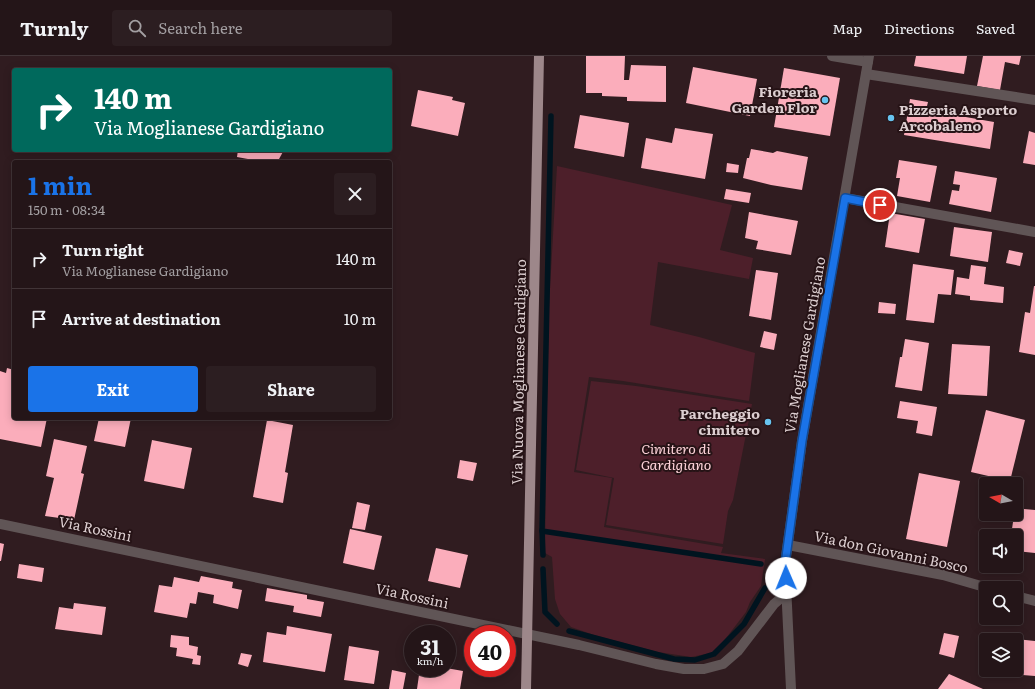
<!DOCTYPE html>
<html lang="en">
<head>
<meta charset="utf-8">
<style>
	:root { --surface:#241518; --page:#2c1e21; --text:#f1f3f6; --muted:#a39fa2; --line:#413437; --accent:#1a73e8 }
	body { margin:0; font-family:Literata,serif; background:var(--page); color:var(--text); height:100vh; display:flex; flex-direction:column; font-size:15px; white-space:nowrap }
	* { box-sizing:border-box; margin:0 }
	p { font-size:13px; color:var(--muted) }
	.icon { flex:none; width:22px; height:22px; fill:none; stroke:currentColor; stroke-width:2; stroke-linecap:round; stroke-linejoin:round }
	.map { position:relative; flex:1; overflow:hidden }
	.drawer { position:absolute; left:12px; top:104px; width:380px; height:260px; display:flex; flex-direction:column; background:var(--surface); border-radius:4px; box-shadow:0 2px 10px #0003,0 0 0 1px var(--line) }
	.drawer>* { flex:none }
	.top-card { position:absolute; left:12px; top:12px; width:380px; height:84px; border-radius:4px; box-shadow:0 2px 10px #0003,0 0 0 1px var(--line); background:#00695c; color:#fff; overflow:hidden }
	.needle { width:26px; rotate:279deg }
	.controls { position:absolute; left:979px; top:421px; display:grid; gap:8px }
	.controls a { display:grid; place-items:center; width:44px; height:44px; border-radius:4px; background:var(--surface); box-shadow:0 2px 10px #0003,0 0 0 1px var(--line); font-size:20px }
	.speed { position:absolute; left:404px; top:569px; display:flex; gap:8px; font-size:20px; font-weight:700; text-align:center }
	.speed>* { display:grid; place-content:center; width:52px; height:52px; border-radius:50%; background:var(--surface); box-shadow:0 2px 10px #0003,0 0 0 1px var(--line); line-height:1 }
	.speed small { font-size:10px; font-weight:400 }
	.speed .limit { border:6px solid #d22; background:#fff; color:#111 }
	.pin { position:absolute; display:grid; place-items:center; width:34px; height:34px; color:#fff; margin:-17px; border:2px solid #fff; border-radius:50%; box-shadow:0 1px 4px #0007 }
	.me { position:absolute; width:44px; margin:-22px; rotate:359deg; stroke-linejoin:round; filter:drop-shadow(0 0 3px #0008) }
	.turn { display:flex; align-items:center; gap:14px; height:84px; padding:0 16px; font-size:18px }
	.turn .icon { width:52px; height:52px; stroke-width:2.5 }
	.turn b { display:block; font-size:28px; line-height:34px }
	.round { display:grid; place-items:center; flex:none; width:42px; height:42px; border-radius:4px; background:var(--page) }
	.headline { display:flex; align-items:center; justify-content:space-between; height:68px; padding:0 16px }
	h1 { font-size:24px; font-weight:700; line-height:30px; color:var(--accent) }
	.action { display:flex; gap:8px; margin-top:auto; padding:8px 16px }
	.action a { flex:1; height:46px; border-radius:4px; background:var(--accent); color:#fff; font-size:16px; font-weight:700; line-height:46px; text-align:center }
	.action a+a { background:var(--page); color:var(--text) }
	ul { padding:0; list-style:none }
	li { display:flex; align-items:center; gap:12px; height:60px; padding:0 16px; border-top:1px solid var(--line) }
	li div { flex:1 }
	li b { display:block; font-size:15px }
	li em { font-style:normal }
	header { display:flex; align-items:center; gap:24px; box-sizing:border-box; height:56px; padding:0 20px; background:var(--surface); border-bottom:1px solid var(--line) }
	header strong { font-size:19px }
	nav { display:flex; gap:22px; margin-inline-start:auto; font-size:14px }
	.search { width:280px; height:36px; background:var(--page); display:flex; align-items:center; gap:10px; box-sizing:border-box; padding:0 14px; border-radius:4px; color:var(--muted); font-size:15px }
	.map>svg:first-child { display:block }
	.green { fill:#4d1f2a }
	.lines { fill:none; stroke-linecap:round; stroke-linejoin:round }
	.stream { stroke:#00141f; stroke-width:5.5 }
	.building { fill:#fbadbb }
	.minor { stroke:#605556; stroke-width:10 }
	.major { stroke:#9d878a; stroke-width:10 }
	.route-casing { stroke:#114b97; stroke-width:10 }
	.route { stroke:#1a73e8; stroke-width:7 }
	.poi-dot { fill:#67c4f0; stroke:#261316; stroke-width:1.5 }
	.labels { text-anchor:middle; stroke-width:4; stroke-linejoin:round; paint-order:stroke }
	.poi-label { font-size:14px; font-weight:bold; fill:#dcced0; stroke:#261316; text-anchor:end }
	.street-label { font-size:14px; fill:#dcced0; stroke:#261316 }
	.park-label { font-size:14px; font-style:italic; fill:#fdd2d8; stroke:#261316 }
</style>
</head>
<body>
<header>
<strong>Turnly</strong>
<div class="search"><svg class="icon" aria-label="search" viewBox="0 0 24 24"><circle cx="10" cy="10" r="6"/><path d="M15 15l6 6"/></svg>Search here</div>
<nav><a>Map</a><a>Directions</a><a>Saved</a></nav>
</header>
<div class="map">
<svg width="1035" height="633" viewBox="0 0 1035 633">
	<rect width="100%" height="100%" fill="#301c20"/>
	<g class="green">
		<polygon points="557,110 732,149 720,194 753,202 749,223 658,206 650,269 699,281 755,297 749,345 623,325 589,321 574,416 612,422 604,471 723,491 721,497 765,503 761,530 750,546 746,556 723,586 711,597 691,601 658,596 594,579 571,571 560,558 555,543 552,501 545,497 547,347 549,250"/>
		<polygon points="591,325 636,330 752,348 733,444 728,455 723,488 606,469 614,422 576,414"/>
	</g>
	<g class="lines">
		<g class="stream">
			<polyline points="551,60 542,475 761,508"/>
			<polyline points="542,475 543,499"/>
			<polyline points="543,513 545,556 557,568"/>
			<polyline points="569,575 674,603 695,604 714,598 744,568 765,532"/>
		</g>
	</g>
	<g class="building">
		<polygon points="586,0 625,0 624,24 629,24 631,9 666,10 666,46 627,45 627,41 602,40 602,37 586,37"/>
		<polygon points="916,0 967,0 964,18 914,10"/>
		<polygon points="983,0 1021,0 1019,9 1005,6 1000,34 977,30"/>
		<polygon points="693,11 757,23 750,60 686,47"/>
		<polygon points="784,12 840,22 830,80 774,71"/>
		<polygon points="418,34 453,41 452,44 465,47 458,80 411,70"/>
		<polygon points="910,43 928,46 926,54 994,66 990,93 904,79"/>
		<polygon points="580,59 629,67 624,101 574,92"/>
		<polygon points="675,72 713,78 705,123 641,112 646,82 672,87"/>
		<polygon points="1029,75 1035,77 1035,109 1023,107"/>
		<polygon points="751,93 773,97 777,95 808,101 802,134 771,129 743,122 747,102 749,102"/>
		<polygon points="238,94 284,94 279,103 274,106 264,106 237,101"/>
		<polygon points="899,104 937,110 930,146 897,140 900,122 896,122"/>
		<polygon points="727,107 739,109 738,117 726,116"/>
		<polygon points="955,115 997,122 991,156 949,148 952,134 959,135 960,129 953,128"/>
		<polygon points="726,133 751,137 749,147 724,143"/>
		<polygon points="749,156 798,165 791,199 756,193 758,185 745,182"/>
		<polygon points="890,157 925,163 919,197 885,191"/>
		<polygon points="954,171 992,176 988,206 950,200"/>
		<polygon points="1009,194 1023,197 1020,210 1006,207"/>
		<polygon points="913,208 954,214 951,239 938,238 934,267 906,264"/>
		<polygon points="971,209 986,211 984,228 1004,231 1003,247 970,244 970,240 955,238 957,221 969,223"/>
		<polygon points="756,214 778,217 771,264 749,260"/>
		<polygon points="1034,230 1035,230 1035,299 1019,296 1025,256 1030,257"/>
		<polygon points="879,246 896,248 895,258 878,257"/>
		<polygon points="764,275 777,278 774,294 760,291"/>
		<polygon points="905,283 929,287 922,335 895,331 900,301 902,301"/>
		<polygon points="952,288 990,290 987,340 948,338"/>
		<polygon points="7,312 14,314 14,362 47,362 41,391 0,383 0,315 6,317"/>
		<polygon points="900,345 937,351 932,380 916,377 918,365 897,362"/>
		<polygon points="986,354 1025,364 1010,425 971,416"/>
		<polygon points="99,362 131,362 125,391 94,385"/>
		<polygon points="267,364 293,369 285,416 288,417 283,447 253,441"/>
		<polygon points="54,383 87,390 81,417 84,418 74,464 45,460 54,422 46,420"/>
		<polygon points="152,384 192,392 184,433 144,425"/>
		<polygon points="460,404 477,407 473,425 457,422"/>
		<polygon points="919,417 960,425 947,491 906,483"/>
		<polygon points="357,446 370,449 365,474 352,472"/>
		<polygon points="1024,453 1035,454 1035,497 1016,495 1016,480 1011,480 1014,459 1023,460"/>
		<polygon points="350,473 382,480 374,514 343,507"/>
		<polygon points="0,487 4,488 1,505 0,505"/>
		<polygon points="436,492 468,499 460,532 428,525"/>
		<polygon points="19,508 44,512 42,526 17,522"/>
		<polygon points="201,520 233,526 232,532 242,534 238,553 213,547 214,539 198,536 196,548 190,547 187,562 154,556 159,529 172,531 174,521 199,526"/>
		<polygon points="267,532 307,539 307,543 324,546 321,561 293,556 294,550 265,545"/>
		<polygon points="74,547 106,551 102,579 55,573 59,551 73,553"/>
		<polygon points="287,570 332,578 325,616 263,606 267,576 286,579"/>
		<polygon points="944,577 959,580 954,602 939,598"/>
		<polygon points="171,579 189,581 189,589 198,591 197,599 201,600 200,609 192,608 193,603 176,600 177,592 170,591"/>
		<polygon points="1016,583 1035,585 1035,620 1009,618 1009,614 1016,614"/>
		<polygon points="349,590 379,595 374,628 344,624"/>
		<polygon points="241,597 252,599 248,611 238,608"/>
		<polygon points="420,612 446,612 463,615 460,633 417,633"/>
		<polygon points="392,614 406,617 403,633 389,633"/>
		<polygon points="949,618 983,633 938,633"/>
	</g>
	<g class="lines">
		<g class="minor">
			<polyline points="832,0 868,6"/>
			<polyline points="866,18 1035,44"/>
			<polyline points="845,142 1035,176"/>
			<polyline points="0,468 579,589 656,608 684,613 704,613 723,608 738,595 774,548 787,537"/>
			<polyline points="788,489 943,519 988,532"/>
			<polyline points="1016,540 1035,545"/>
			<polyline points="791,633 785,508 802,385 869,0"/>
		</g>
		<polyline class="major" points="526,633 539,0"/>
	</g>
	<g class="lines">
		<g class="route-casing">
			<polyline id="route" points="786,522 785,508 802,385 845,142 880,149"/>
		</g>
		<use href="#route" class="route"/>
	</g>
	<g class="poi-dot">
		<circle cx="825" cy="44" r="4"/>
		<circle cx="891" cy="62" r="4"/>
		<circle cx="768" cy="366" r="4"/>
	</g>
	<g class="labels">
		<g class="poi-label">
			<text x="817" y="41">Fioreria<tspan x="817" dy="16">Garden Flor</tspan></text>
			<text x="899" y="59" text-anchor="start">Pizzeria Asporto<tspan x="899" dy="16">Arcobaleno</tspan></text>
			<text x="760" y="363">Parcheggio<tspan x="760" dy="16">cimitero</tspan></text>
		</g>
		<g class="street-label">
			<text transform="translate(805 289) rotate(-80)" y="5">Via Moglianese Gardigiano</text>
			<text transform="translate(519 316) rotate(-89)" y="5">Via Nuova Moglianese Gardigiano</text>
			<text transform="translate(95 473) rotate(12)" y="5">Via Rossini</text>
			<text transform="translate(891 496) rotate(12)" y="5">Via don Giovanni Bosco</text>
			<text transform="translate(412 540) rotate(12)" y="5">Via Rossini</text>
		</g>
		<g class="park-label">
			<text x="676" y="398">Cimitero di<tspan x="676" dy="16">Gardigiano</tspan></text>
		</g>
	</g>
</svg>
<div class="controls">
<a><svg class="needle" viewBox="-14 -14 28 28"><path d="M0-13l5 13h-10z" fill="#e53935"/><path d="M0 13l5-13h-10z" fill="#a39fa2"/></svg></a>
<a><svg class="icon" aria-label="sound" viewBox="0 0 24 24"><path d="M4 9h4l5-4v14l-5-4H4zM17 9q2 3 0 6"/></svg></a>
<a><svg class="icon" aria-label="search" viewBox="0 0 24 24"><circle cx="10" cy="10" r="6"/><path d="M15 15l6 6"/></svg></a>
<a><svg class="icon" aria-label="layers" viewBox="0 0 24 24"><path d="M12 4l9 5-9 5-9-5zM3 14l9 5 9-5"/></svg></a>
</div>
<div class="speed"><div>31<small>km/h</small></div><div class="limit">40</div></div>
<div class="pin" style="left:880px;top:149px;background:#d93025"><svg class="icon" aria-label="arrive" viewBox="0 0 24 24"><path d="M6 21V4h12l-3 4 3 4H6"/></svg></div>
<svg class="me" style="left:786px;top:522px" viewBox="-20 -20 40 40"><circle r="19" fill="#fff"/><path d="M0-13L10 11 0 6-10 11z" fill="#1a73e8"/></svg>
<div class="top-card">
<div class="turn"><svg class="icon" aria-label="right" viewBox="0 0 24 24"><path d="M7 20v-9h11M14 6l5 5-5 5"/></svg><div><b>140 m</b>Via Moglianese Gardigiano</div></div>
</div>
<section class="drawer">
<div class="headline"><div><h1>1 min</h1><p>150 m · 08:34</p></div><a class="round"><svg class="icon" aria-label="close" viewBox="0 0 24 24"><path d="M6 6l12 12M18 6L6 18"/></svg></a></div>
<ul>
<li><svg class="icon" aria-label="right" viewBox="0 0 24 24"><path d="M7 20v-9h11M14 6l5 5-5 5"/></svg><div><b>Turn right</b><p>Via Moglianese Gardigiano</p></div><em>140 m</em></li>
<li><svg class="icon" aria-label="arrive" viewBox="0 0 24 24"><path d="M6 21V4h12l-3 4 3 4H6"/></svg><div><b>Arrive at destination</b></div><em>10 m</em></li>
</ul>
<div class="action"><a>Exit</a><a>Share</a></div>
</section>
</div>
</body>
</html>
